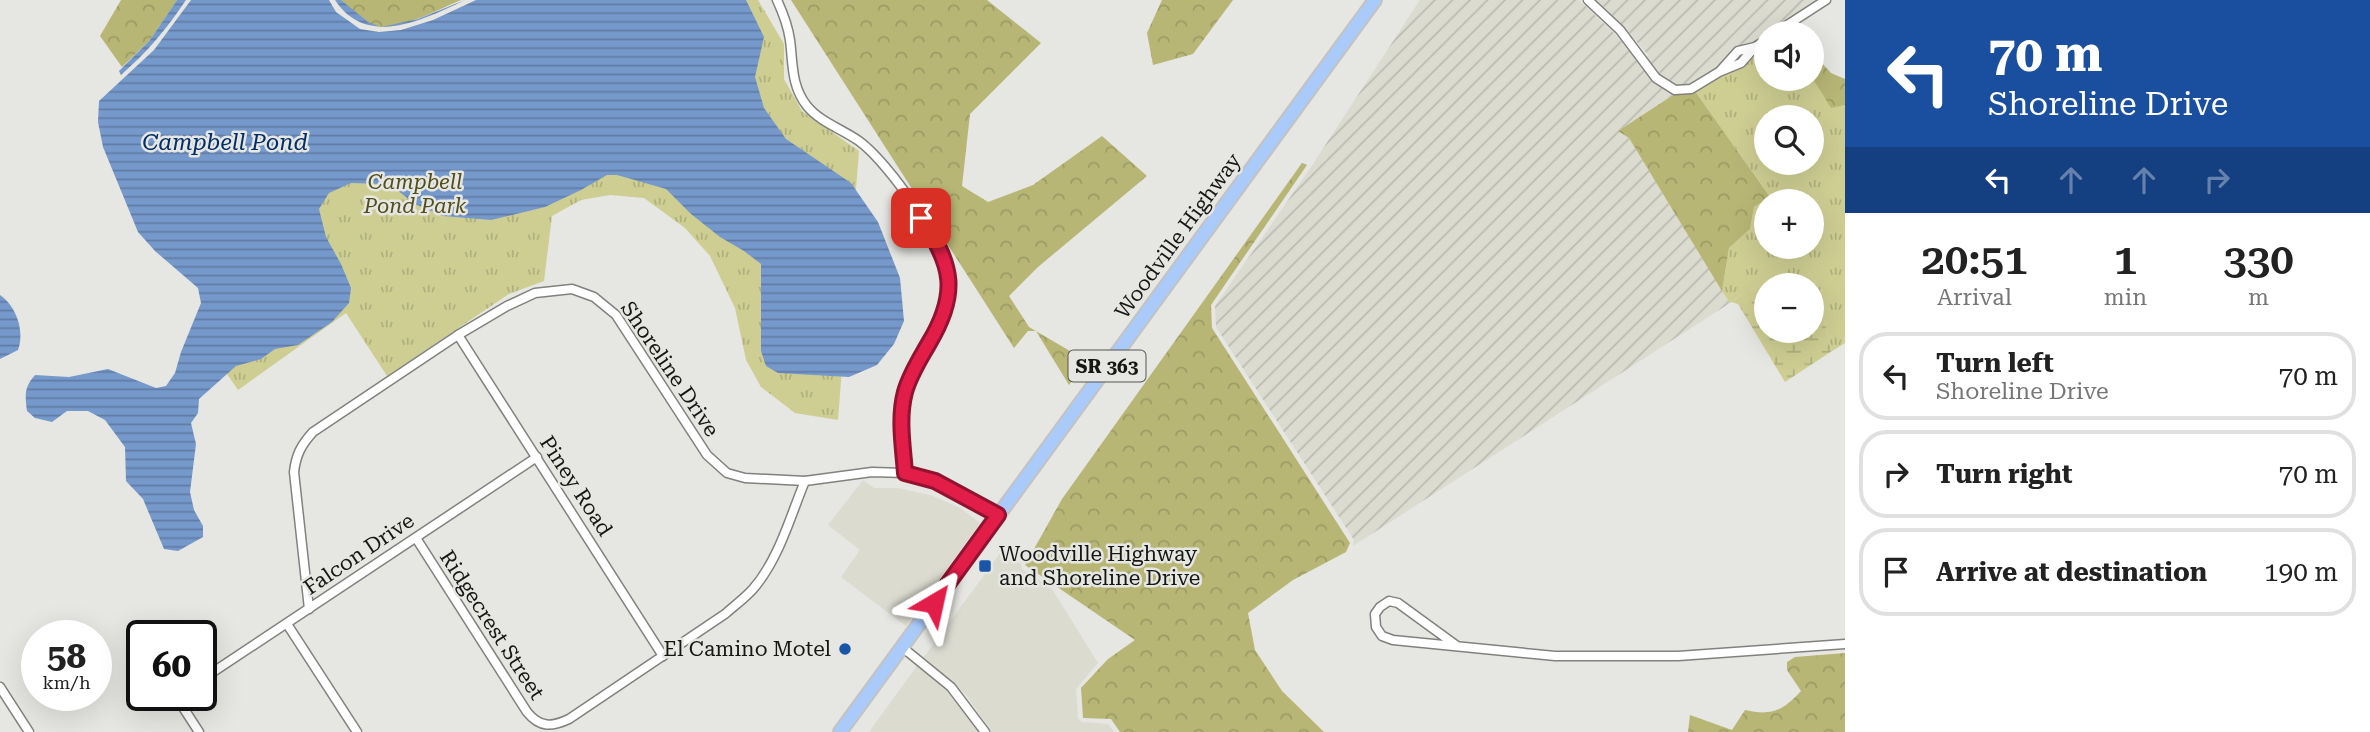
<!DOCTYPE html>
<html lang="en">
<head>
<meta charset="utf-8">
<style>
	:root { --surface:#fff; --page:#f6f6f6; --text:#222; --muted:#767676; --line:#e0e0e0 }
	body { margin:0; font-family:"Roboto Serif",serif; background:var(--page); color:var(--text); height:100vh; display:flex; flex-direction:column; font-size:26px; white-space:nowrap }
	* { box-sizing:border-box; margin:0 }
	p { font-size:23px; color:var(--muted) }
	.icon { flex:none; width:38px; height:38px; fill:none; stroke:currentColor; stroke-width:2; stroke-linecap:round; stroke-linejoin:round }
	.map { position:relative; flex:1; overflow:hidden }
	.panel { display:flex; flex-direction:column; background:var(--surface); width:525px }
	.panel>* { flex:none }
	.banner { background:#1a4fa0; color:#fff; overflow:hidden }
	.buttons { position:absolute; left:1754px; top:21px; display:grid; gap:14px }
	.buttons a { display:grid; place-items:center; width:70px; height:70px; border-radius:50%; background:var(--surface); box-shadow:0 7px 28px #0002; font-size:35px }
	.speed { position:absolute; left:21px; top:620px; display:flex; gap:14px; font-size:35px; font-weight:700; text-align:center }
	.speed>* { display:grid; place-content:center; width:91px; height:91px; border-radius:50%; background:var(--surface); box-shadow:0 7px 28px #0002; line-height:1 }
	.speed small { font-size:18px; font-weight:400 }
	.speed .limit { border:4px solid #111; border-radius:10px; background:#fff; color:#111 }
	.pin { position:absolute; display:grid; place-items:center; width:60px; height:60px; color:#fff; margin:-30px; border-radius:14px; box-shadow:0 4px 10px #0006 }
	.me { position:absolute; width:77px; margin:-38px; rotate:36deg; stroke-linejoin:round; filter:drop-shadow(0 0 5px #0008) }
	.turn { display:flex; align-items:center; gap:24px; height:147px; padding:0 28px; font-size:32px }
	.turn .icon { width:91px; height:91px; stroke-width:2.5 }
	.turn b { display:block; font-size:49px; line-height:60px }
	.lanes { display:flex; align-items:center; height:66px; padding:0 28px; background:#0003; justify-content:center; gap:35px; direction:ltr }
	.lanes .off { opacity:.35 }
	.eta { display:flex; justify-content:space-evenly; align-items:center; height:119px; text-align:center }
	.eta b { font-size:42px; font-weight:600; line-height:49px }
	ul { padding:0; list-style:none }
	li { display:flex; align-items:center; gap:21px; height:88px; margin:0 14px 10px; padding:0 14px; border:4px solid var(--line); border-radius:28px }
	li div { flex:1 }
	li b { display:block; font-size:26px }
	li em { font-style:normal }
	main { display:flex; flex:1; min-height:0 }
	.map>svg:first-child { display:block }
	.built { fill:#dbdbd0 }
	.industrial { fill:url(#industrial-furrows) }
	.grass { fill:url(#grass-tufts); fill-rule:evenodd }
	.forest { fill:url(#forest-crowns) }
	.wetland { fill:url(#wetland-marsh) }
	.water { fill:url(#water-rules) }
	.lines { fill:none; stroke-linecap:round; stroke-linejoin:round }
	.street-casing { stroke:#81817e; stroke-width:11 }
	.primary-casing { stroke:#c2c2c2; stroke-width:16 }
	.street { stroke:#fff; stroke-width:8 }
	.primary { stroke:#aacbfa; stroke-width:12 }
	.route-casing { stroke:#92132f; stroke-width:18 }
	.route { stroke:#e11d48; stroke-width:12 }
	.poi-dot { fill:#1a56a7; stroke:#e6e6e2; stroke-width:2.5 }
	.labels { text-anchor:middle; stroke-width:5; stroke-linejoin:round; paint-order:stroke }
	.shield { fill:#e6e6e2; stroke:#545452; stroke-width:2 }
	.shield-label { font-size:19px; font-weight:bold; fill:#161615 }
	.park-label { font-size:21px; font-style:italic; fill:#514f1e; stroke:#e6e6e2 }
	.street-label { font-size:21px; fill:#161615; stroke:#e6e6e2 }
	.poi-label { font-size:21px; fill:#161615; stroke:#e6e6e2; text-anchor:start }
	.water-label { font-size:23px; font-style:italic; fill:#002e6b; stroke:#e6e6e2 }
</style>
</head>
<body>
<main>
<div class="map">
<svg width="1845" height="732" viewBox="0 0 1845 732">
	<defs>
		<pattern id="industrial-furrows" width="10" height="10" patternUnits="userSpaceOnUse" patternTransform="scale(1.75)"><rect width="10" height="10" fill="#dbdbd0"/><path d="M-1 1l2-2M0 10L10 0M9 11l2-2" fill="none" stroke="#bbbbb2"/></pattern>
		<pattern id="grass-tufts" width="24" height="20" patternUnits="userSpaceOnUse" patternTransform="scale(1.75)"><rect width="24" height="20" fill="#cece93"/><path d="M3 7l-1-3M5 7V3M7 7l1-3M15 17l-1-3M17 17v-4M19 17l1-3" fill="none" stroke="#b0b07e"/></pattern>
		<pattern id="forest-crowns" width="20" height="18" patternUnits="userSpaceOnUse" patternTransform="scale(1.75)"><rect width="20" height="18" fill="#b7b675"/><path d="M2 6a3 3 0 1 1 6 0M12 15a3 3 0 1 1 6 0" fill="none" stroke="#9d9c64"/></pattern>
		<pattern id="wetland-marsh" width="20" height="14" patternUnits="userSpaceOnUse" patternTransform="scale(1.75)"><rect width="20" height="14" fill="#cece93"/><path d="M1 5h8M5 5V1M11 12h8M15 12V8" fill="none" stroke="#b0b07e"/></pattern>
		<pattern id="water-rules" width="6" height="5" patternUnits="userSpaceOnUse" patternTransform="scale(1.75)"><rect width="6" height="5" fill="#7699cc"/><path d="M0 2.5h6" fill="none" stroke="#607ca4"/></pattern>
	</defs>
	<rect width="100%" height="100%" fill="#e6e6e2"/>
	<g class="built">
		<polygon points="863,480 874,488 898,488 933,496 960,508 980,523 906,626 841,577 860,550 828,525"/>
		<polygon points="1001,552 1021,564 1022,569 1052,589 1098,663 1076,689 1078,718 1082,722 1108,724 1114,732 992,732 966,695 924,657"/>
		<polygon points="917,666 947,691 978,732 869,732"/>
	</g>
	<polygon class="industrial" points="1420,0 1579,0 1615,34 1639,62 1648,55 1624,27 1597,0 1819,0 1618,131 1629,138 1730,303 1353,546 1354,540 1216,327 1215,306 1311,167"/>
	<g class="grass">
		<polygon points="527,0 758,0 784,44 784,79 802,111 859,151 838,420 795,413 761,387 746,360 735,308 710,256 685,228 644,198 610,195 581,200 552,216 544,281 509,294 387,376 346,313 238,390 211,351 386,62"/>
		<path d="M1766 34V79H1811V76L1831 107 1845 105V343L1832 351 1821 307 1811 300V285C1775 285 1761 279 1730 303L1722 291 1729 248 1750 229 1754 207 1770 197 1690 84ZM1766 117H1811V163H1766ZM1766 201H1811V247H1766Z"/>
	</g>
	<g class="forest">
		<polygon points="121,0 177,0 150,40 122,67 100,36"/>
		<path d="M341 0H461C440 9 405 27 383 27 369 27 350 10 341 0Z"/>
		<polygon points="791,0 987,0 1041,43 970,114 962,186 988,202 1033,185 1102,136 1147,176 1038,267 1009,296 1029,327 1087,361 1069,385 1036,331 1028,331 1014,348"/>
		<polygon points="1162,0 1233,0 1193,54 1153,65 1147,33"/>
		<polygon points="1811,51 1831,73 1845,79 1845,105 1831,108 1811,76"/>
		<polygon points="1690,84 1770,197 1754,207 1750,229 1729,248 1722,291 1629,138 1618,131"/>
		<polygon points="1302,163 1307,165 1211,305 1212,328 1350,543 1346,552 1293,580 1248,613 1255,650 1282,691 1324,732 1120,732 1111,719 1083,718 1081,688 1108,659 1135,640 1025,565 1062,499"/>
		<path d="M1845 653V732H1688L1690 715 1732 730 1745 710C1771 716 1783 711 1801 691L1787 670V662L1795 657Z"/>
	</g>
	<polygon class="wetland" points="1769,283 1781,285 1766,285 1766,331 1811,331 1811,300 1821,307 1832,351 1785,382 1738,304 1731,302 1745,292"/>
	<g class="water">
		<path d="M177 0H186C166 30 148 51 121 75L119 71 150 40Z"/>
		<path d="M191 0H329L336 12 360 29 379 32 401 30 433 20 476 0H746L764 37 755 77 764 108 786 139 851 183 878 222 900 278 904 321 894 344 877 365 849 377 778 373 766 366 761 351V264L744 251 720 237 691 214 666 189 617 175H607L581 190 545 207 491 220 443 216 415 204 397 190 382 184 351 183 329 193 319 209 326 237 341 264 351 288 349 303 332 322 298 345 275 349 261 359 236 366 199 399 198 413 191 423 196 444 190 492 194 510 203 526V537L178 551 164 549 143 499 126 481 125 447 105 420 88 411H67L52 422 35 418 27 411C25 396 24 387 35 375L69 377 108 369 156 388 166 386 175 373 181 352 201 303 198 288 155 251 138 232 103 147 98 122 99 101 154 50Z"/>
		<path d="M335 0H341L368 22 381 27 418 19 465 0C425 19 367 49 335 0Z"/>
		<path d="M0 295C16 306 25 331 18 350L0 359Z"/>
	</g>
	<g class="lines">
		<g class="street-casing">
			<g id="street">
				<path d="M777 0C783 13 788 26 790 40 793 63 791 86 807 106 820 122 842 129 859 141 889 163 947 245 949 282 950 319 926 342 912 374 897 405 903 440 905 473"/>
				<polyline points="1588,0 1620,30 1656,78 1675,90 1691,89 1719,72 1741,63 1755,47"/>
				<polyline points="1775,33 1826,0"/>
				<polyline points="1721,70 1738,51 1755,47 1766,40"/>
				<polyline points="458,335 663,656"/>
				<path d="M416 538 527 712C540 728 552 727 569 719L725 614C734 606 745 598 753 589 779 559 790 517 805 481"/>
				<path d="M309 609 294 472C296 455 301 445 313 432L458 335 507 306 535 293 572 289 594 297 616 315 707 455 727 473 745 478 805 481 872 472 905 473 919 476 958 492 998 515"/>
				<polyline points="287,624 357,732"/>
				<polyline points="1457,646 1398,603 1389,601 1380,607 1375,614 1376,627 1382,636 1393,640 1555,656 1678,656 1845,644"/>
				<polyline points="902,647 951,687 985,732"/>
				<polyline points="201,680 537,457"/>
				<polyline points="0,687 29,732"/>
				<polyline points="175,695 199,732"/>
			</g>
		</g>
		<g class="primary-casing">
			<polyline id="primary" points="840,732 1375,0"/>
		</g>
		<use href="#street" class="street"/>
		<use href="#primary" class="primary"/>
	</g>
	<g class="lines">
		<g class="route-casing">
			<path id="route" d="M921 218C953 265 959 293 929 343 920 359 910 374 905 392 898 418 903 446 905 473L935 481 998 515 934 603"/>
		</g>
		<use href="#route" class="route"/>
	</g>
	<g class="poi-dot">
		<rect x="978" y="559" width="14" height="14" rx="3.5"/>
		<circle cx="845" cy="649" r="7"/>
	</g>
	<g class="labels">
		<rect class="shield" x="1068.5" y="350.5" width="77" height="31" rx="5"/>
		<g class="shield-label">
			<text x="1107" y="373">SR 363</text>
		</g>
		<g class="park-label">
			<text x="415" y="189">Campbell<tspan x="415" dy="24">Pond Park</tspan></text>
		</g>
		<g class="street-label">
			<text transform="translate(1178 236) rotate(-54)" y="7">Woodville Highway</text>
			<text transform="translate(670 369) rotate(56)" y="7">Shoreline Drive</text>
			<text transform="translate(576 486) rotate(57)" y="7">Piney Road</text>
			<text transform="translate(359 554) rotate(-34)" y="7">Falcon Drive</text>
			<text transform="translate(492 625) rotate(57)" y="7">Ridgecrest Street</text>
		</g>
		<g class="poi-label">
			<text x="999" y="561">Woodville Highway<tspan x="999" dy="24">and Shoreline Drive</tspan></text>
			<text x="831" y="656" text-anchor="end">El Camino Motel</text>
		</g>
		<g class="water-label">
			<text x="225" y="150">Campbell Pond</text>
		</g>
	</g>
</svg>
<div class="buttons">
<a><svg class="icon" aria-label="sound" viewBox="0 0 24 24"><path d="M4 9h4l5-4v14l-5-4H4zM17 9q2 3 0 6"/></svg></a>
<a><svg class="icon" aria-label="search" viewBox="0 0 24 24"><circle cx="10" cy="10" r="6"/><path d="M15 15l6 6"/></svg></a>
<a>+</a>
<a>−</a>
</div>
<div class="speed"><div>58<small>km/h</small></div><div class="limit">60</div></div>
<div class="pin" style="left:921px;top:218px;background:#d93025"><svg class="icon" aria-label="arrive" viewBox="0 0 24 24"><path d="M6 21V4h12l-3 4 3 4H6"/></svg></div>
<svg class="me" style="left:934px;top:603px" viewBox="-20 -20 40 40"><path d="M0-17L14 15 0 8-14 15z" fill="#e11d48" stroke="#fff" stroke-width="4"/></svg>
</div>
<section class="panel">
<div class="banner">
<div class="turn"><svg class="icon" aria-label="left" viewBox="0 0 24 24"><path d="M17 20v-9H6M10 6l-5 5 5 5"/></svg><div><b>70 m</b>Shoreline Drive</div></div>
<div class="lanes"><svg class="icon" aria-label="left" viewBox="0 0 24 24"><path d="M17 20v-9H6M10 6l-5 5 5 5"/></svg><svg class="icon off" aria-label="ahead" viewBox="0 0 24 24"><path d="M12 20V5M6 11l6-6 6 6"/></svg><svg class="icon off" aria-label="ahead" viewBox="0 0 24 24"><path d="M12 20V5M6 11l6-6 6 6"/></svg><svg class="icon off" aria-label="right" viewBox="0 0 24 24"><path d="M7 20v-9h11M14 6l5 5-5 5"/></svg></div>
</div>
<div class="eta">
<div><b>20:51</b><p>Arrival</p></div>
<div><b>1</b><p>min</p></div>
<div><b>330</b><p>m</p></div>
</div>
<ul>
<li><svg class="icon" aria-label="left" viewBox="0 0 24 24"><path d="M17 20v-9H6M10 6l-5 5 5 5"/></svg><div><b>Turn left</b><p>Shoreline Drive</p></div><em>70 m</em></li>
<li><svg class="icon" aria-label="right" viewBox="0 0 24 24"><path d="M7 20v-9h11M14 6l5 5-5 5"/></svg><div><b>Turn right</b></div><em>70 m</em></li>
<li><svg class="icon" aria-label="arrive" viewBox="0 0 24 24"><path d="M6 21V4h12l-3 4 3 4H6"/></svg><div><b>Arrive at destination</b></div><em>190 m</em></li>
</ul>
</section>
</main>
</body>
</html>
